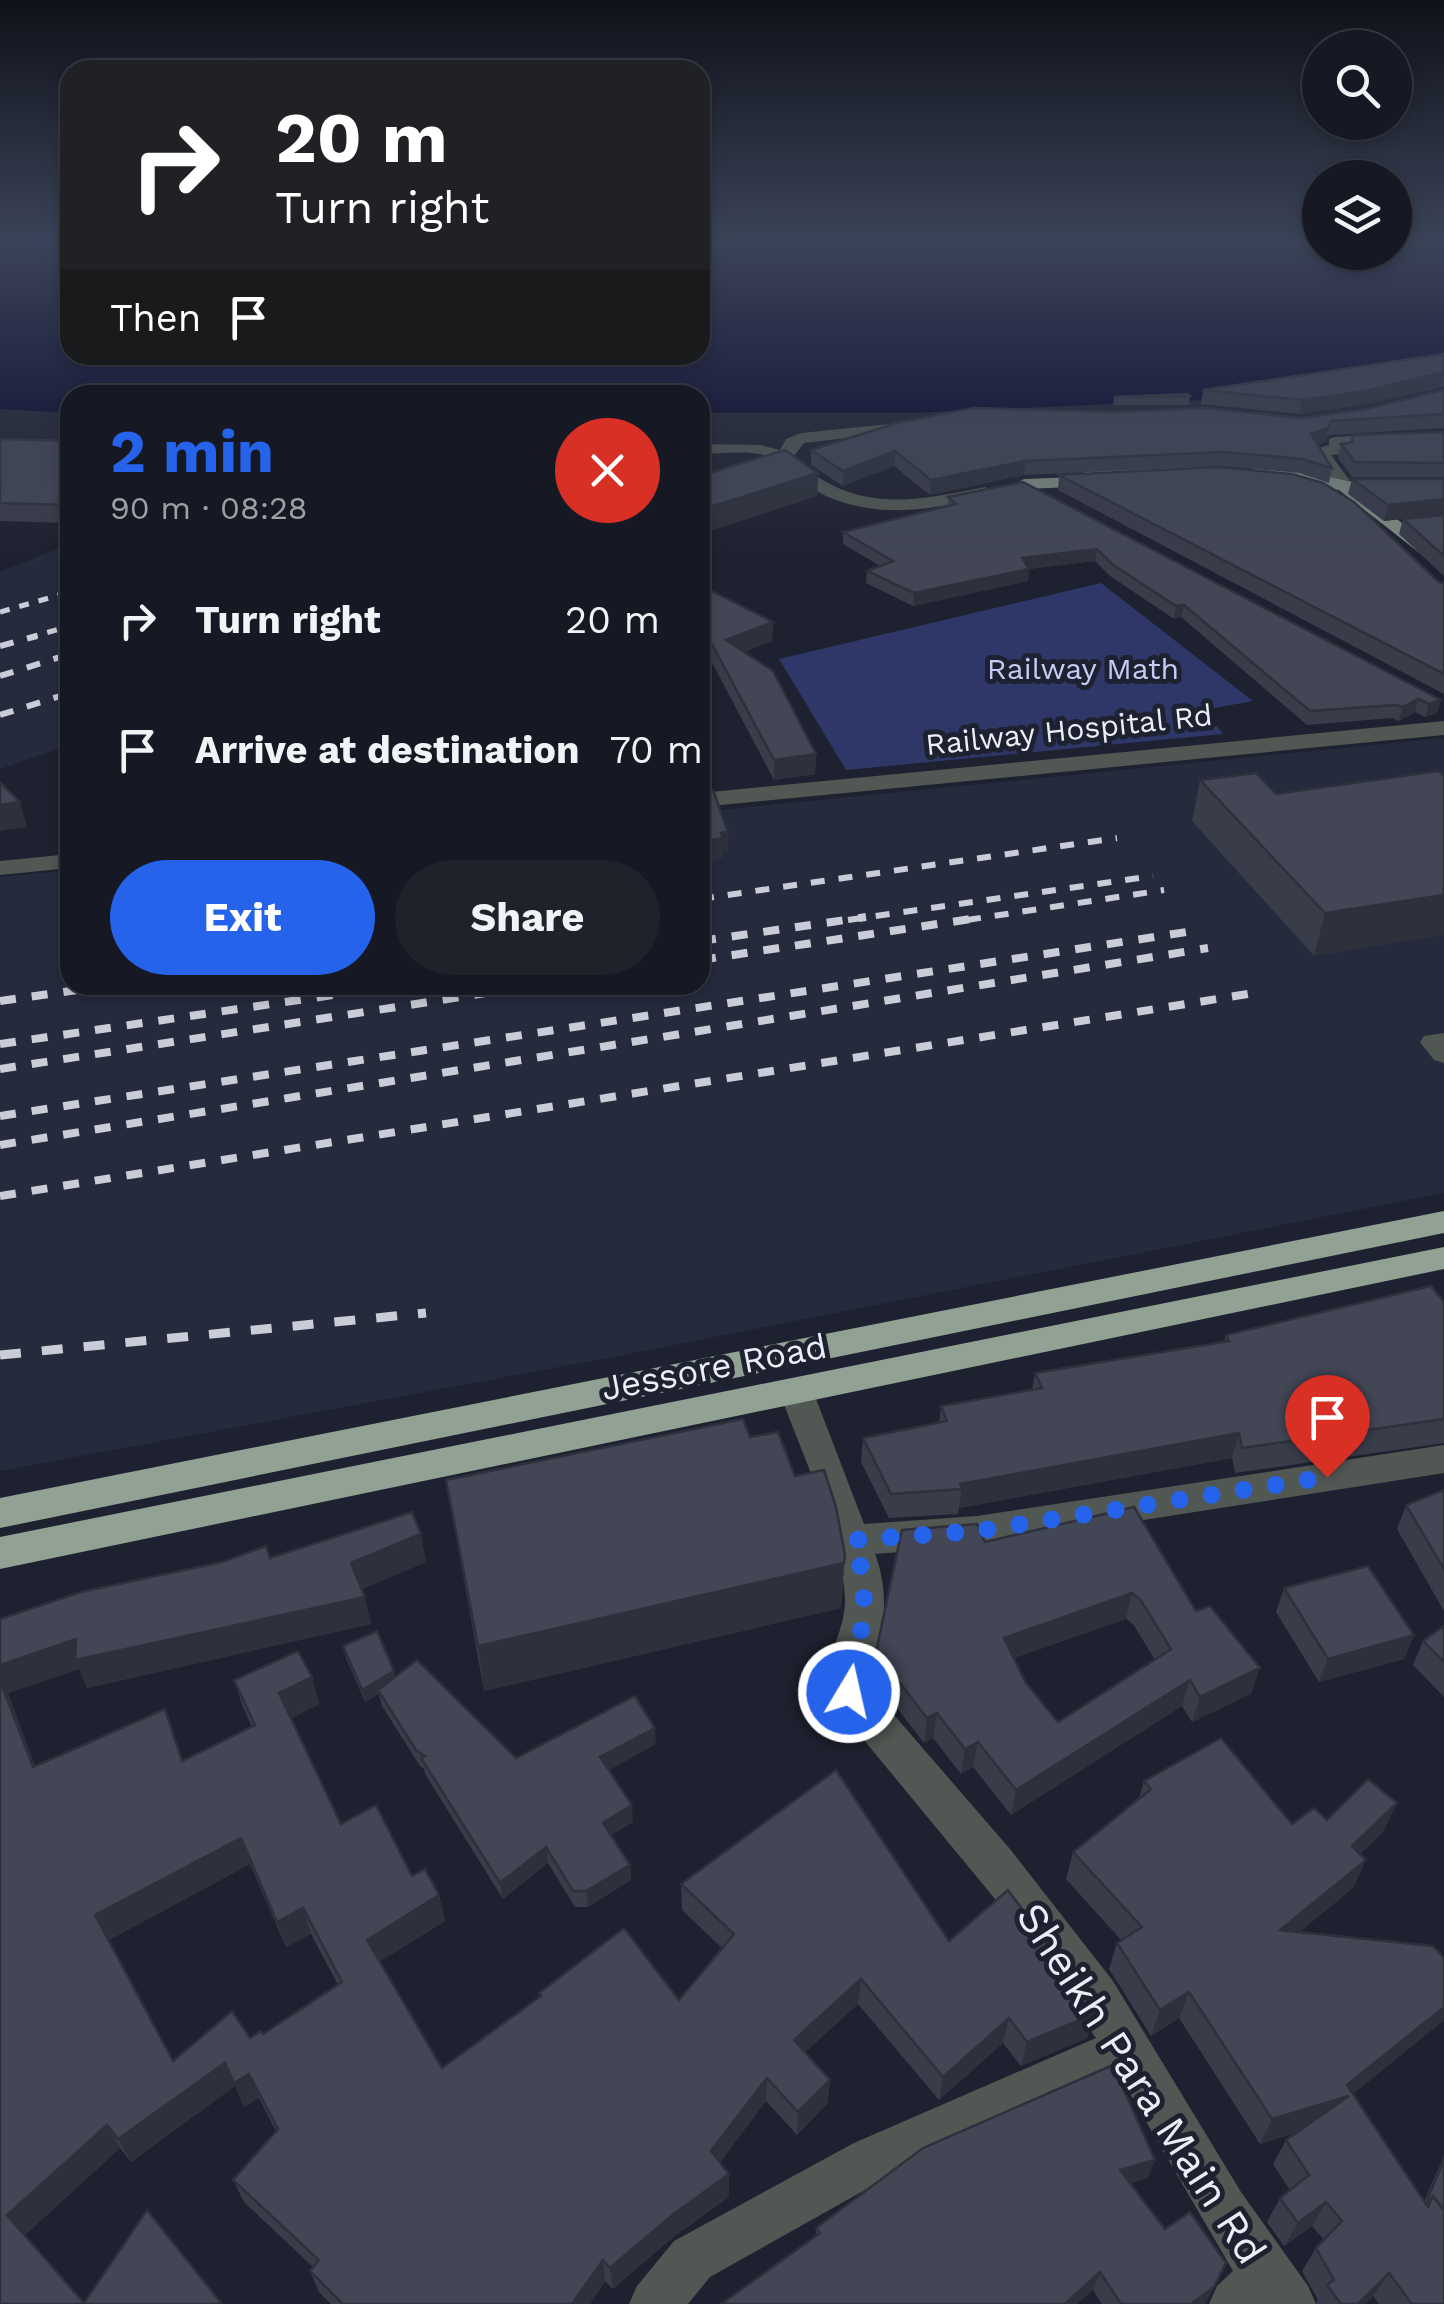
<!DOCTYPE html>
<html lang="en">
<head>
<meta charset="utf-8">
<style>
	:root { --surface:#161923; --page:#1f222b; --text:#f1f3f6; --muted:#9ea0a6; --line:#353841; --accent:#2563eb }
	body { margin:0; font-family:"Work Sans",sans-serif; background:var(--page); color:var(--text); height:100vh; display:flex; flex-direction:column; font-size:38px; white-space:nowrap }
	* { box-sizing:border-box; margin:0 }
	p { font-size:32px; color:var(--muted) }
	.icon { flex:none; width:55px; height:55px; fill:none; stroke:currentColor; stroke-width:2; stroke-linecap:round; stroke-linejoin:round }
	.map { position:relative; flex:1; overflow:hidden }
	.sheet { position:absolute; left:60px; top:385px; width:650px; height:610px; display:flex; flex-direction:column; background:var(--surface); border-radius:30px; box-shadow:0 5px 15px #0003,0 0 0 2px var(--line) }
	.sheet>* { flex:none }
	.guide { position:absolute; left:60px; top:60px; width:650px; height:305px; border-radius:30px; box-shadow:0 5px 15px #0003,0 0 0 2px var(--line); background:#202124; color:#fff; overflow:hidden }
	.buttons { position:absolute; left:1302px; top:30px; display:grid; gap:20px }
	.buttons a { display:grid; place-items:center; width:110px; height:110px; border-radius:50%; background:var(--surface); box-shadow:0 5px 15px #0003,0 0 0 2px var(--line); font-size:50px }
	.pin { position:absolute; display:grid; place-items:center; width:85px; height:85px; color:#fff; margin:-102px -42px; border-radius:50% 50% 50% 0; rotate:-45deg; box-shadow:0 0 10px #0007 }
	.pin .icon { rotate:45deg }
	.me { position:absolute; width:110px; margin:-55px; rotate:9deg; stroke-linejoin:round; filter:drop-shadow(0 0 8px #0008) }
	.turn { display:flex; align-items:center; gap:35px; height:210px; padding:0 50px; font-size:45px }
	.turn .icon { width:130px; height:130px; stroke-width:2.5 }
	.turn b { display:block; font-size:70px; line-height:85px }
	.then { display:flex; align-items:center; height:95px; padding:0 50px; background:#0003; gap:20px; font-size:38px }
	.round { display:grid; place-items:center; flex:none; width:105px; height:105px; border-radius:52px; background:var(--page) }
	.summary { display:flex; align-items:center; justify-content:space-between; height:170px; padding:0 50px }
	h1 { font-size:60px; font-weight:700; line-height:75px; color:var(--accent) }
	.cta { display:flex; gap:20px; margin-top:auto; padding:20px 50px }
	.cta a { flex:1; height:115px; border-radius:60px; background:var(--accent); color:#fff; font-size:40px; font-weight:700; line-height:115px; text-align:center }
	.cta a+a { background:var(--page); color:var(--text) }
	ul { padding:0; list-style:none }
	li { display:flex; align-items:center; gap:30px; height:130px; padding:0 50px }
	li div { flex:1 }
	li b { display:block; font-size:38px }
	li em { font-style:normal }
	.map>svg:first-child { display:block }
	.built { fill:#252a3d }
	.green { fill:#2e3768 }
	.water { fill:#030028 }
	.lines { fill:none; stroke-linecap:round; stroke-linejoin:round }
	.minor { fill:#515752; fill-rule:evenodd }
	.major { fill:#7f8c81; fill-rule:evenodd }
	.highway { fill:#91a194; fill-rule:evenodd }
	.rail-far3 { stroke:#cacdd7; stroke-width:5; stroke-dasharray:10 10; stroke-linecap:butt }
	.rail-far2 { stroke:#cacdd7; stroke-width:6; stroke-dasharray:14 14; stroke-linecap:butt }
	.rail-far1 { stroke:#cacdd7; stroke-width:8; stroke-dasharray:16 16; stroke-linecap:butt }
	.rail { stroke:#cacdd7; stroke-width:9; stroke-dasharray:21 21; stroke-linecap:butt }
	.wall { fill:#393c49; fill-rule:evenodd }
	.shaded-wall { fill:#2e313c }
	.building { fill:#424655; stroke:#2e313c; stroke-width:2.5; fill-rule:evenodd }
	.route { stroke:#2563eb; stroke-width:18; stroke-dasharray:0 32.4 }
	.labels { text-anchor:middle; stroke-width:10; stroke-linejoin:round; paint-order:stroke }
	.far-park-label { font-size:30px; fill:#c3cdf3; stroke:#1e212f }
	.far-street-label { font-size:30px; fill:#ebeef8; stroke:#1e212f }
	.street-label { font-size:35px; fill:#ebeef8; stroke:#1e212f }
	.near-street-label { font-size:42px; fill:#ebeef8; stroke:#1e212f }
</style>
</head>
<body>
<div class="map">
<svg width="1444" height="2304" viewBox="0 0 1444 2304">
	<rect width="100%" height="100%" fill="#1e212f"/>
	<g class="built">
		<polygon points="70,544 70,745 0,769 0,572"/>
		<polygon points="1444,738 1444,1193 608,1358 0,1471 0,877 70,870 70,985 700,985 700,812"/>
	</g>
	<polygon class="green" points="1101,583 1253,701 1204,710 1223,734 846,770 779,659"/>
	<polygon class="water" points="0,240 70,240 70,355 700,355 700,240 1320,240 1320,252 1395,252 1395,240 1444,240 1444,362 1205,400 909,413 700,413 700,395 70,395 70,413 0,409"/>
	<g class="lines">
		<g class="minor">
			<path d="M909 422 915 424V430L804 443 793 457C853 514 911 502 985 487L994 492 991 496C935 509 881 520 826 496 806 487 794 470 776 460 757 448 722 454 700 454V444L760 445 780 450 786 439 801 433Z"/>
			<polygon points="1444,432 1444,442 1346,446 1346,454 1331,455 1350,481 1444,480 1444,490 1339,490 1311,450 1329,445 1329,439 1335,437"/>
			<polygon points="1444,721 1444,735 700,807 700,793"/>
			<polygon points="70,854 70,868 0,875 0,861"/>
			<polygon points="1444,1033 1444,1063 1434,1060 1420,1042 1424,1036"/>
			<path d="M796 1378 808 1382 813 1391 864 1524 977 1516 1444 1445V1473L977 1546 875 1554C884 1576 887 1610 881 1633 874 1658 866 1655 869 1686L1010 1849 1113 1981 1241 2192 1308 2286 1316 2304H1209L1217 2286 1233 2271 1119 2075 888 2177 710 2277 688 2304H629L637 2286 674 2241 854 2143 1096 2038 1014 1922 835 1705C815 1664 845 1640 845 1600 844 1543 799 1447 779 1391L784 1382Z"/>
		</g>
		<g class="major">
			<polygon points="1185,465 1191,466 1191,474 1103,479 1102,485 1096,486 1024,489 1015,484 1024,479 1079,477 1086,470"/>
			<polygon points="1256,467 1309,472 1351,482 1444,557 1444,572 1339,490 1250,476 1248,472"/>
		</g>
		<g class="highway">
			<polygon points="1444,1211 1444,1233 0,1528 0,1498"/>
			<polygon points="1444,1247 1444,1269 0,1569 0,1537"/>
		</g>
		<g class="rail-far3">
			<polyline points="0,612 70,592"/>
			<polyline points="28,638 70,626"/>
		</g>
		<g class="rail-far2">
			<polyline points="0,646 37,636"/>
			<polyline points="0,676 70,654"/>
			<polyline points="0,715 70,693"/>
			<polyline points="700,899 1117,838"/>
			<polyline points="848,920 1153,876"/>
			<polyline points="967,920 1164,890"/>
		</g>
		<g class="rail-far1">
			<polyline points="700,941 866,917"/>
			<polyline points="700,960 984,917"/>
			<polyline points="0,1001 112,985"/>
			<polyline points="0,1044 401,985"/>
			<polyline points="0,1069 537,985"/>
			<polyline points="0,1116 1193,931"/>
			<polyline points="0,1145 1208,948"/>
			<polyline points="0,1196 1254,993"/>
		</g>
		<polyline class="rail" points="0,1355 426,1313"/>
	</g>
	<g class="wall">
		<polygon points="1444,354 1444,386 1362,405 1299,414 1201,404 1203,390"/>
		<polygon points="1444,390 1444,428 1328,435 1325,442 1318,445 1332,468 1329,483 1299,473 1222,466 1024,475 930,495 894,466 843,486 811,465 811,450 1302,418 1367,409"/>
		<polygon points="1190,396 1189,405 1113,405 1114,397"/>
		<polygon points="1444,432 1444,477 1352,477 1338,458 1341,444"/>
		<polygon points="0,439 70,441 70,523 0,521"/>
		<polygon points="818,473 817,496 710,531 700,526 700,476"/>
		<polygon points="1059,475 1444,583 1444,694 1058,490"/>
		<polygon points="1352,479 1444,479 1444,514 1384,521 1348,494"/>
		<polygon points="1023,482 1441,700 1437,713 1425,717 1415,712 1399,721 1392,718 1307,725 1181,617 1174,619 1110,576 1095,561 1029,569 1028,581 913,606 866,583 867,571 880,566 843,544 843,532 948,506 948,497"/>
		<polygon points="1444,515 1444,576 1399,534 1403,519"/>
		<polygon points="700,585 773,622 772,641 744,652 816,754 815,774 774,780 700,640"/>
		<polygon points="1444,776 1314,956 1192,821 1200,780 1276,794"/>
		<polygon points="1444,1302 1444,1443 1235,1473 1232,1458 959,1508 958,1514 889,1518 861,1462 863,1438 939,1423 941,1406 1032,1390 1035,1373 1224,1341 1226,1335"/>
		<polygon points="750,1437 795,1476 845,1555 841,1608 484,1691 446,1480"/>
		<polygon points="1444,1490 1444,1611 1397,1529 1406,1505"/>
		<path d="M985 1542 1196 1611 1251 1694 1192 1722 1182 1706 1011 1815 973 1767 961 1774 933 1738 924 1743 874 1678 876 1652ZM1126 1619 1133 1624 1155 1660 1058 1722 1026 1683 1014 1658Z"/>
		<path d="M270 1558 426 1562 362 1589 371 1624 87 1688 79 1669 8 1693 35 1766 183 1760 252 1727 243 1707 234 1680 312 1677 319 1704 291 1718 341 1824 439 1895 445 1921 379 1962 442 2068 539 1997V1993L679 2000 722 1948 682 1910 681 1884 949 1941 1094 2014 1087 2038 1021 2066 1003 2043 939 2100 858 2004 805 2052 828 2103 797 2135 766 2101 720 2162 729 2197 672 2238 613 2289 605 2281 590 2304H331L319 2292 310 2271 313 2267 244 2202 233 2180 276 2131 259 2098 244 2107 235 2086 131 2162 120 2148 25 2235 84 2303 222 2304H0V1619ZM250 1864 286 1947 311 1934 338 1985 263 2034 173 2061 109 1940Z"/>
		<polygon points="1284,1588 1414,1635 1404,1659 1319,1682 1276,1612"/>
		<polygon points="1444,1626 1444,1697 1413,1665 1423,1641"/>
		<polygon points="343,1646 395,1676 516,1758 656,1744 609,1770 633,1822 611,1835 630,1865 631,1880 588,1907 575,1907 548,1863 503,1899 425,1774 424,1769 420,1766 382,1706 379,1694 365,1702 346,1658"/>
		<polygon points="1144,1781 1292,1824 1327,1820 1384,1831 1360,1854 1366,1860 1353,1888 1299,1932 1444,1958 1444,2020 1353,2094 1424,2201 1444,2156 1444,2304 1379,2304 1373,2296 1365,2304 1315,2304 1318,2300 1302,2271 1316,2248 1324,2240 1312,2226 1284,2246 1267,2222 1280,2198 1290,2190 1273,2164 1286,2140 1297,2132 1260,2144 1179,2018 1151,2036 1109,1969 1117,1943 1121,1940 1066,1879 1073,1852 1139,1798"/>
		<polygon points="1148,2178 1130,2183 1165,2229 1226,2263 1205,2304 1102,2304 1093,2290 1077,2304 721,2304 816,2236 816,2228"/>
	</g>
	<g class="shaded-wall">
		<polygon points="1444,372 1443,385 1362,405 1299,414 1302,400"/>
		<polygon points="1331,421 1325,442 1307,449 1311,434"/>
		<polygon points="895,451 894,466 843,486 843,471"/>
		<polygon points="1025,461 1024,475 930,495 931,480"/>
		<polygon points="818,473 817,496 710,531 710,507"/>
		<polygon points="1444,499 1444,514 1384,521 1388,505"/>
		<polygon points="1097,549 1095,561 1029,569 1028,581 913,606 914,593 1022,558"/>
		<polygon points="1184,605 1181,617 1174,619 1176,606"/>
		<polygon points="773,622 772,641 726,658 726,640"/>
		<polygon points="1418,699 1415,712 1399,721 1403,707"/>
		<polygon points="1441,700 1437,713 1425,717 1429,704"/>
		<polygon points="816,754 815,774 774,780 774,760"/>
		<polygon points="706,770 706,789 700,790 700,771"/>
		<polygon points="20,802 27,827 0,831 0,805"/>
		<polygon points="728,832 728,852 723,852 723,858 700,862 700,842 721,833"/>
		<polygon points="1444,895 1444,935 1314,956 1325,913"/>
		<polygon points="1239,1433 1232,1458 959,1508 962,1489 960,1484"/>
		<polygon points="421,1534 426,1562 357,1591 351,1563"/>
		<polygon points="844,1563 841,1608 484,1691 478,1646"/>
		<polygon points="1132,1593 1126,1619 999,1663 1004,1638"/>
		<polygon points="365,1597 371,1624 87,1688 79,1669 8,1693 45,1793 33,1767 0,1680 0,1665 76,1639"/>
		<polygon points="1414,1635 1404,1659 1319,1682 1328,1659"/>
		<polygon points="1260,1668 1251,1694 1192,1722 1200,1697"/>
		<polygon points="394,1671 397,1683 378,1690 379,1694 365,1702 362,1690"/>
		<polygon points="312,1677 319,1704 287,1720 279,1693"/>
		<polygon points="1190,1680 1182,1706 1011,1815 1016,1790"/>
		<polygon points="937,1713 933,1738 924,1743 927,1718"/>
		<polygon points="655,1728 656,1744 602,1774 600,1757"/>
		<polygon points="978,1742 973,1767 961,1774 965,1749"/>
		<polygon points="1397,1803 1384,1831 1340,1874 1352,1846"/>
		<polygon points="632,1805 633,1822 604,1839 603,1823"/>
		<polygon points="241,1838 250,1864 108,1940 95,1915"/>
		<polygon points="546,1847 548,1863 503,1899 500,1883"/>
		<polygon points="1366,1860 1353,1888 1269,1957 1280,1930"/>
		<polygon points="630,1865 631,1880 588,1907 586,1891"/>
		<polygon points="439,1895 445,1921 374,1965 367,1940"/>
		<polygon points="303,1908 311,1934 286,1947 277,1922"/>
		<polygon points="861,1979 858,2004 792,2064 794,2040"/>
		<polygon points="1189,1992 1179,2018 1151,2036 1160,2010"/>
		<polygon points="1444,2007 1444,2020 1347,2099 1335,2121 1260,2144 1272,2119 1347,2085"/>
		<polygon points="1094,2014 1087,2038 1021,2066 1027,2042"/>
		<polygon points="1009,2018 1003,2043 939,2100 943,2077"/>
		<polygon points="225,2063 249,2074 259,2098 244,2107 235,2086 131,2162 118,2139"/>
		<polygon points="767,2078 766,2101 711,2173 711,2151"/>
		<polygon points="830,2080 828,2103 797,2135 798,2112"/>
		<polygon points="107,2125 120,2148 23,2237 7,2215"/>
		<polygon points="1155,2160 1148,2178 1113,2189 1120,2170"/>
		<polygon points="729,2174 729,2197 672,2238 613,2289 610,2268 671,2216"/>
		<polygon points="1326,2202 1312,2226 1284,2246 1298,2223"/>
		<polygon points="603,2260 605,2281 590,2304 572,2304"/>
		<polygon points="1100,2272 1093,2290 1077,2304 1065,2304"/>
		<polygon points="1389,2273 1373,2296 1365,2304 1358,2304"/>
		<polygon points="1214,2287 1205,2304 1191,2304"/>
	</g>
	<g class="building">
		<polygon points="1444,354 1444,372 1365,391 1302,400 1203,390"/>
		<polygon points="1444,390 1444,414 1331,421 1328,428 1311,434 1332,468 1302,459 1224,452 1025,461 931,480 895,451 843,471 811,450 897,423 974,408 1114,412 1205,408 1302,418 1367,409"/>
		<polygon points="1188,394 1190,396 1114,397"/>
		<polygon points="1444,432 1444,463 1355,462 1341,444 1352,442 1353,435"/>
		<polygon points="0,439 70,441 70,505 0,503"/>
		<polygon points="785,450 818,473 710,507 700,502 700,476"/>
		<polygon points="1218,467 1292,474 1323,483 1354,502 1439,582 1444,583 1444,674 1059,475"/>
		<polygon points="1352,479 1444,479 1444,499 1388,505"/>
		<polygon points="1023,482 1441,700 1429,704 1418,699 1403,707 1396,705 1310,711 1184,605 1176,606 1112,564 1097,549 1022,558 1029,569 914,593 867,571 893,561 843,532 956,504 948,497"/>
		<polygon points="1444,515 1444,556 1403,519"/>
		<polygon points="700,585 773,622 726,640 773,671 816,754 774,760 700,622"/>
		<polygon points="700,753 706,770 700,771"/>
		<polygon points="1438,771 1444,776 1444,895 1325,913 1200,780 1256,773 1276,794"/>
		<polygon points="0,782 20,802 0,805"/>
		<polygon points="713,790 728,832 721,833 723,838 700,842 700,791"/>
		<polygon points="1431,1286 1444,1302 1444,1419 1242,1448 1239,1433 960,1484 962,1489 891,1494 863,1438 947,1421 941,1406 1042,1388 1035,1373 1229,1341 1226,1335"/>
		<polygon points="743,1419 750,1437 778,1432 795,1476 824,1470 836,1507 845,1555 844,1563 478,1646 446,1480"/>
		<polygon points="1444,1490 1444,1569 1406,1505"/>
		<path d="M1134 1507 1196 1611 1210 1606 1260 1668 1200 1697 1190 1680 1016 1790 978 1742 965 1749 937 1713 927 1718 876 1652 902 1530 977 1524 985 1542ZM1132 1593 1140 1599 1171 1649 1058 1722 1026 1683 1004 1638Z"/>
		<polygon points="412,1512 421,1534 351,1563 365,1597 75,1660 76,1639 0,1665 0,1619 81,1592 222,1562 266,1546 270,1558"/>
		<polygon points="1368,1566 1414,1635 1328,1659 1284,1588"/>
		<polygon points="1444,1626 1444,1662 1423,1641"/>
		<polygon points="377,1631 394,1671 362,1690 343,1646"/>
		<path d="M298 1651 312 1677 279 1693 341 1824 376 1805 412 1876 425 1869 439 1895 367 1940 442 2068 541 1996 539 1993 624 1928 679 2000 734 1934 681 1884 836 1770 949 1941 1008 1890 1086 1996 1094 2014 1027 2042 1009 2018 943 2077 861 1979 794 2040 830 2080 798 2112 767 2078 711 2151 729 2174 671 2216 610 2268 603 2260 572 2304H343L310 2271 319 2260 233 2180 278 2129 249 2074 234 2083 225 2063 118 2139 107 2125 7 2215 84 2303 147 2210 222 2304H0V1680L33 1767 165 1709 182 1761 255 1725 234 1680ZM241 1838 277 1922 303 1908 342 1982 263 2034 261 2031 250 2038 232 2011 173 2061 95 1915Z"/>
		<polygon points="417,1660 516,1758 635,1696 655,1728 600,1757 632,1805 603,1823 630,1865 586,1891 573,1891 546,1847 500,1883 421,1758 425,1756 416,1750 378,1690"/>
		<polygon points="1221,1738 1292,1824 1314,1808 1327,1820 1368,1779 1397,1803 1352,1846 1366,1860 1280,1930 1433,1946 1444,1958 1444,2007 1347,2085 1428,2207 1433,2196 1444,2210 1444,2304 1412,2304 1389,2273 1358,2304 1341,2304 1327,2285 1334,2280 1316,2248 1342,2221 1326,2202 1298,2223 1280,2198 1309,2175 1286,2140 1349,2096 1272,2119 1189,1992 1160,2010 1117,1943 1142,1927 1073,1852 1151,1789 1144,1781"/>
		<polygon points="1113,2065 1155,2160 1120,2170 1165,2229 1190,2212 1226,2263 1214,2287 1191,2304 1121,2304 1100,2272 1065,2304 721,2304 820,2233 816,2228 923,2148"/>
		<polygon points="1444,2160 1444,2210 1433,2196 1429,2202 1427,2200"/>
	</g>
	<linearGradient id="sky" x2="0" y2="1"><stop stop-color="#10121a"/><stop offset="0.43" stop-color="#3b4358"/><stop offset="1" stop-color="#3b4358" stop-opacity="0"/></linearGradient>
	<rect width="1444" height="562" fill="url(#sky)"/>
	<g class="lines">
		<polyline class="route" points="849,1692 847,1662 861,1633 864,1600 860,1562 853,1540 977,1531 1327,1477"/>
	</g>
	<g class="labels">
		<g class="far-park-label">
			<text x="1083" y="679">Railway Math</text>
		</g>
		<g class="far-street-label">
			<text transform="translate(1069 730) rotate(-6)" y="10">Railway Hospital Rd</text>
		</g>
		<g class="street-label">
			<text transform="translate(714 1367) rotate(-11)" y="12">Jessore Road</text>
		</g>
		<g class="near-street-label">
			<text transform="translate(1142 2083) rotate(57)" y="15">Sheikh Para Main Rd</text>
		</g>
	</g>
</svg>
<div class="buttons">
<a><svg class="icon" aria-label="search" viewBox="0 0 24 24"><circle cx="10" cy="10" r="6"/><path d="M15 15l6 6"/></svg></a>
<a><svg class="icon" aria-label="layers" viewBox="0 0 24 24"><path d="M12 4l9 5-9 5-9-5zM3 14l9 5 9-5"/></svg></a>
</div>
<div class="pin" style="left:1327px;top:1477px;background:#d93025"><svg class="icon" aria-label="arrive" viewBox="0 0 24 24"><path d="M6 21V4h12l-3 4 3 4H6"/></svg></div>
<svg class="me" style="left:849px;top:1692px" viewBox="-20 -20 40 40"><circle r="17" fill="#2563eb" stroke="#fff" stroke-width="3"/><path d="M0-11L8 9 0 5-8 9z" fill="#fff"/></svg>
<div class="guide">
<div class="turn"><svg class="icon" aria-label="right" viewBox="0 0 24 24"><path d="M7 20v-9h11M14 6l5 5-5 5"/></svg><div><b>20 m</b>Turn right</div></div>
<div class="then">Then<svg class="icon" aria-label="arrive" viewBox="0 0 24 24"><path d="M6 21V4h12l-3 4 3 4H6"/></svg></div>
</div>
<section class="sheet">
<div class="summary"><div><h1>2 min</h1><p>90 m · 08:28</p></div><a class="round" style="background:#d93025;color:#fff"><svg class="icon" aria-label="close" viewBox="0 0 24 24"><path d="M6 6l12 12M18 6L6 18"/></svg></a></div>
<ul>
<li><svg class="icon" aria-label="right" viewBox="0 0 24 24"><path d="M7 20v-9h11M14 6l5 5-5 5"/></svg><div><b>Turn right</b></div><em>20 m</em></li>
<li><svg class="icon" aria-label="arrive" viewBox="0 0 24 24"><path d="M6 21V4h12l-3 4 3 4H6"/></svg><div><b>Arrive at destination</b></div><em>70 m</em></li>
</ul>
<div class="cta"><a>Exit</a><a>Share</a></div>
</section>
</div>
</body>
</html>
